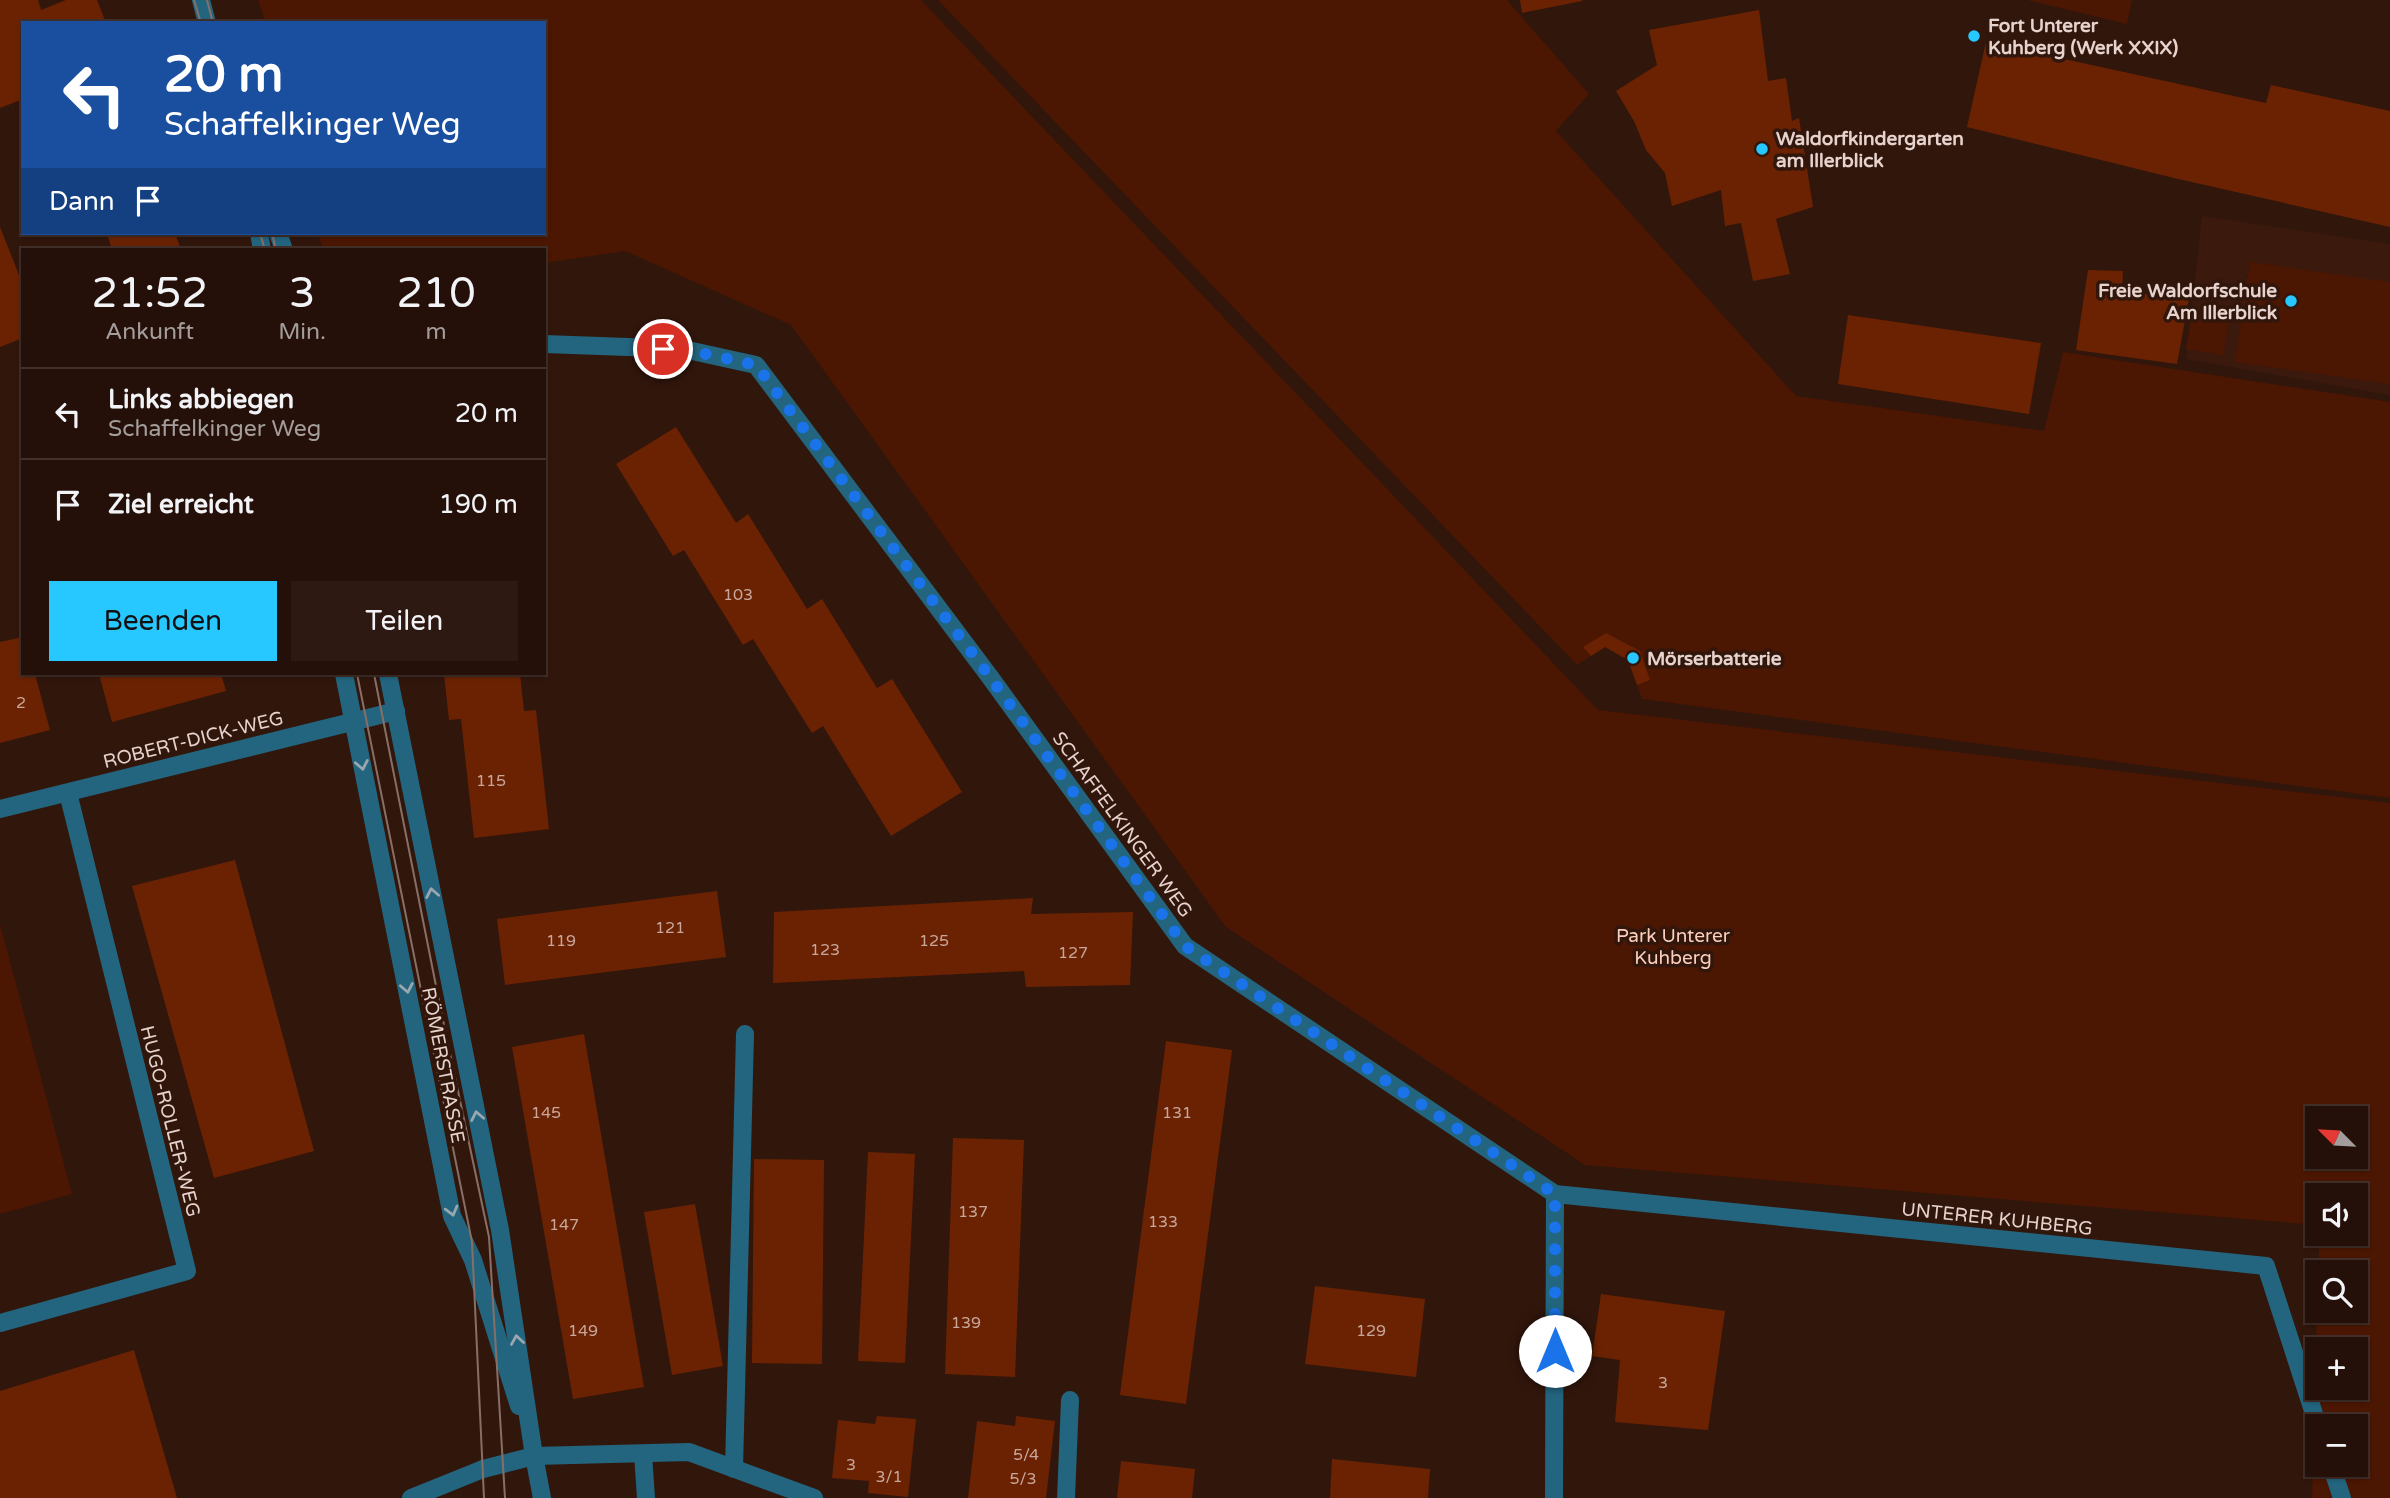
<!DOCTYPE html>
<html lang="de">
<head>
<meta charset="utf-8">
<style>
	:root { --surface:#251009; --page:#2d1912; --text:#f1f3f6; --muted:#a39d9c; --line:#42302a; --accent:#27c8ff }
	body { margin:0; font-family:"Varela Round",sans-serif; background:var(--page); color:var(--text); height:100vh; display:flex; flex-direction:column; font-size:26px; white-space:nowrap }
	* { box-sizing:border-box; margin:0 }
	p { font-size:23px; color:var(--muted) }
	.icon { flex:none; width:38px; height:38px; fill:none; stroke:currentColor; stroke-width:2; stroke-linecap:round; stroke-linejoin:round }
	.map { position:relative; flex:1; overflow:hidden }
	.sheet { position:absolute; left:21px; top:248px; width:525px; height:427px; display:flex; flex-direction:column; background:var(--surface); border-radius:0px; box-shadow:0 2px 5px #0004,0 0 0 2px var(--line) }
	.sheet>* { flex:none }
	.top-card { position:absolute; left:21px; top:21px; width:525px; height:214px; border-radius:0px; box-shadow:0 2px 5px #0004,0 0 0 2px var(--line); background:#1a4fa0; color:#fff; overflow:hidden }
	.needle { width:46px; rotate:294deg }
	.tools { position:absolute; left:2305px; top:1106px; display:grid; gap:14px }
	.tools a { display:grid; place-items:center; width:63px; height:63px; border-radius:0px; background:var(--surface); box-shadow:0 2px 5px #0004,0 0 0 2px var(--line); font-size:35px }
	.pin { position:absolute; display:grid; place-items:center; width:60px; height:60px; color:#fff; margin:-30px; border:4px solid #fff; border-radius:50%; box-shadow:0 2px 7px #0007 }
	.me { position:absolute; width:77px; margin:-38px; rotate:0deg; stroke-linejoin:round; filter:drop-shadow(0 0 5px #0008) }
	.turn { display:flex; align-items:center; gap:24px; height:147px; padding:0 28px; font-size:32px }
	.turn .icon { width:91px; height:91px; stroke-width:2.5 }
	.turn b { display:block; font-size:49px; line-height:60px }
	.then { display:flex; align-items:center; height:66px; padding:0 28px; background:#0003; gap:14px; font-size:26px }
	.eta { display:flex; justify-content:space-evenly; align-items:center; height:119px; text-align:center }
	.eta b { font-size:42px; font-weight:600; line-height:49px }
	.primary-button { display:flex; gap:14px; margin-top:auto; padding:14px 28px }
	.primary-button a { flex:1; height:80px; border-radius:0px; background:var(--accent); color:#111; font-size:28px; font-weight:600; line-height:80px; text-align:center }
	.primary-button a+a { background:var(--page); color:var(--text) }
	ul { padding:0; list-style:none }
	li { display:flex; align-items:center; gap:21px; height:91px; padding:0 28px; border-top:2px solid var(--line) }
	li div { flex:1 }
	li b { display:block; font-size:26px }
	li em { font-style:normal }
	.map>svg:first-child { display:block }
	.built { fill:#3b190d }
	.green { fill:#4b1602; fill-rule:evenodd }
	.building { fill:#6b2203 }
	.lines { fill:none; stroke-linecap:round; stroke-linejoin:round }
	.service { stroke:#23657f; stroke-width:18 }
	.pedestrian { stroke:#23657f; stroke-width:18 }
	.minor { stroke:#23657f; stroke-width:18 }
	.tertiary { stroke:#23657f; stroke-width:18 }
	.tram { stroke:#876f67; stroke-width:2 }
	.oneway { stroke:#99a7ae }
	.route { stroke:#1a73e8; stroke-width:12; stroke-dasharray:0 21.6 }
	.poi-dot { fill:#27c8ff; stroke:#31160c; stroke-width:2.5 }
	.labels { text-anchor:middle; stroke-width:7; stroke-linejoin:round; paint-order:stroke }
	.number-label { font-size:16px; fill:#c8a79a }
	.poi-label { font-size:19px; font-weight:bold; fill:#e7d3cd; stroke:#31160c; text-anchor:start }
	.street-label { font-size:19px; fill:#e7d3cd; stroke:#31160c }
	.park-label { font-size:19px; fill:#fccebe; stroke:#31160c }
</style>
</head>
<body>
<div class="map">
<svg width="2390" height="1498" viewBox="0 0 2390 1498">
	<rect width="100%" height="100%" fill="#31160c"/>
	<polygon class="built" points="2202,216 2390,244 2390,395 2186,359"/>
	<g class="green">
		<path d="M258 0H921L1598 710 2390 803V1498H2312L2317 1311H2356V1272H2318L2320 1234H2356V1195H2317V1225L1585 1165 1226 927 791 325 625 251 544 263V250H323L318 233H544V23H266ZM2317 1118H2356V1157H2317ZM2317 1349H2356V1388H2317ZM2317 1426H2356V1465H2317Z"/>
		<polygon points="938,0 1507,0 1589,94 1556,131 1796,396 2044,431 2063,352 2390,402 2390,798 1642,699 1628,660 1605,647 1577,665"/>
		<polygon points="2027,0 2132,0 2127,24"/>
		<polygon points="2250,262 2390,282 2390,384 2235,362"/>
		<polygon points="2193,307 2230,313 2223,355 2186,349"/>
		<polygon points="0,924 72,1194 0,1214"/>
	</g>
	<g class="building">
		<polygon points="0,0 38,0 41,10 66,0 97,0 106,23 23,23 23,99 0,108"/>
		<polygon points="1520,0 1582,0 1582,1 1522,13"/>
		<polygon points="1759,10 1768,81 1786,78 1792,121 1799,118 1813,207 1776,219 1790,274 1753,281 1741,223 1725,226 1721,190 1672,206 1665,173 1646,150 1634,121 1616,91 1657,65 1649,30"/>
		<polygon points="1986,42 2266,103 2271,85 2390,111 2390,227 2174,178 1967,127"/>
		<polygon points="0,227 23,285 23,338 0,347"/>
		<polygon points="107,233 175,233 181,250 112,250"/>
		<polygon points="2088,270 2123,271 2122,292 2189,298 2177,364 2076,350"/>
		<polygon points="1848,315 2041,343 2029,414 1838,384"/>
		<polygon points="676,427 736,523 748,514 807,609 822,599 877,688 892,679 962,792 891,836 823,726 812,733 753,639 743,645 684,550 673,556 616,464"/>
		<polygon points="1606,633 1640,651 1650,680 1637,685 1628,660 1605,647 1591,656 1583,647"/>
		<polygon points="23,637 23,674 35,674 50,730 0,743 0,642"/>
		<polygon points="99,674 221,674 226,691 112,722"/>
		<polygon points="444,674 520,674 524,711 536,710 549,829 474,838 461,719 449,720"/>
		<polygon points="235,860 314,1151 214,1178 132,886"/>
		<polygon points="717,891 726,957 505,985 497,919"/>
		<polygon points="1033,898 1031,914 1133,912 1130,985 1026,987 1024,971 773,983 774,912"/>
		<polygon points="584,1034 644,1387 573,1399 512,1047"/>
		<polygon points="1166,1041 1232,1050 1186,1404 1120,1395"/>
		<polygon points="953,1138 1024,1140 1015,1377 945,1374"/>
		<polygon points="868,1152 915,1154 905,1363 858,1361"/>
		<polygon points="754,1159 824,1160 822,1364 752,1363"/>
		<polygon points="695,1204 723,1366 672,1375 644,1212"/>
		<polygon points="1315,1286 1425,1299 1416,1377 1305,1364"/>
		<polygon points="1601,1294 1725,1311 1708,1430 1615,1422 1620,1360 1592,1356"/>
		<polygon points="134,1350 177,1498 0,1498 0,1391"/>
		<polygon points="877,1416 916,1419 908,1497 868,1493 869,1481 832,1478 838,1420 875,1424"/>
		<polygon points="1016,1416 1055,1421 1046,1498 968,1498 977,1421 1015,1426"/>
		<polygon points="1332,1459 1430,1469 1428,1498 1330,1498"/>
		<polygon points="1121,1461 1195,1469 1192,1498 1117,1498"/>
	</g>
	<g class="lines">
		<g class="service">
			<polyline points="411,1498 483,1469"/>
			<polyline points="1066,1498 1070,1400"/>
		</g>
		<polyline class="pedestrian" points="734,1469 745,1034"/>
		<g class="minor">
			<polyline points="544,344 683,349 756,365 990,677 1185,946 1555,1194 2266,1266 2318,1426"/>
			<polyline points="0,809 396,711"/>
			<polyline points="0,1323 187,1271 68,793"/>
			<polyline points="643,1454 646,1498"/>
			<polyline points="2331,1465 2342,1498"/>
			<polyline points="483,1469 534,1456 689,1452 814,1498"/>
			<polyline points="1554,1498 1555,1194"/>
		</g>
		<g class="tertiary">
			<polyline points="201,0 207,23"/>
			<polyline points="259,233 262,250"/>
			<polyline points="278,233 284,250"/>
			<polyline points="344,674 452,1216 473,1260 519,1406"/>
			<polyline points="388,674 500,1230 534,1456 542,1498"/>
		</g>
		<g class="tram">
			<polyline points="194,0 201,23"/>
			<polyline points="207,0 213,23"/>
			<polyline points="260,233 265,250"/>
			<polyline points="272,233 276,250"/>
			<polyline points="357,674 472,1242 484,1498"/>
			<polyline points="374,674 441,1011 489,1237 505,1498"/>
		</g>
	</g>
	<defs><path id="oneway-chevron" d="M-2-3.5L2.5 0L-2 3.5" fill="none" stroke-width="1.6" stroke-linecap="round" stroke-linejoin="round" transform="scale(1.75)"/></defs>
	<g class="oneway">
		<use href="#oneway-chevron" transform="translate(362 765) rotate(79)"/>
		<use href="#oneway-chevron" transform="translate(432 893) rotate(-101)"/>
		<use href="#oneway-chevron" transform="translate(407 988) rotate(79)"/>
		<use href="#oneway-chevron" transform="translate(477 1116) rotate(-101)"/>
		<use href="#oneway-chevron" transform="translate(452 1211) rotate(75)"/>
		<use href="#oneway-chevron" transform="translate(517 1340) rotate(-99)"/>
	</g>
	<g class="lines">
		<polyline class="route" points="663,349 683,349 756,365 990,677 1185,946 1555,1194 1555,1351"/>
	</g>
	<g class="poi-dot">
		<circle cx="1974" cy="36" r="7"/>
		<circle cx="1762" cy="149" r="7"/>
		<circle cx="2291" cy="301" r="7"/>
		<circle cx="1633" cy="658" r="7"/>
	</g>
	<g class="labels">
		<g class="number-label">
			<text x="738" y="600">103</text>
			<text x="21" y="708">2</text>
			<text x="491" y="786">115</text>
			<text x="670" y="933">121</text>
			<text x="561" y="946">119</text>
			<text x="934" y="946">125</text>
			<text x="825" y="955">123</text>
			<text x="1073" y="958">127</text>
			<text x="546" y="1118">145</text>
			<text x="1177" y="1118">131</text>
			<text x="973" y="1217">137</text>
			<text x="1163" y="1227">133</text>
			<text x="564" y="1230">147</text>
			<text x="966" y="1328">139</text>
			<text x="583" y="1336">149</text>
			<text x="1371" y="1336">129</text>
			<text x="1663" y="1388">3</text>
			<text x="1026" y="1460">5/4</text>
			<text x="851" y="1470">3</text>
			<text x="889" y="1482">3/1</text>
			<text x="1023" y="1484">5/3</text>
		</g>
		<g class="poi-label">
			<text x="1988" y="32">Fort Unterer<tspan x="1988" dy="22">Kuhberg (Werk XXIX)</tspan></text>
			<text x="1776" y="145">Waldorfkindergarten<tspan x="1776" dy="22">am Illerblick</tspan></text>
			<text x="2277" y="297" text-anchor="end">Freie Waldorfschule<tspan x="2277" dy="22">Am Illerblick</tspan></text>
			<text x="1647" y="665">Mörserbatterie</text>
		</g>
		<g class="street-label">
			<text transform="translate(193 739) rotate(-14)" y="7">ROBERT-DICK-WEG</text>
			<text transform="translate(1123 824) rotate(54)" y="7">SCHAFFELKINGER WEG</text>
			<text transform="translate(444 1065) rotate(79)" y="7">RÖMERSTRASSE</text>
			<text transform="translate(171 1121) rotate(76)" y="7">HUGO-ROLLER-WEG</text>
			<text transform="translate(1997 1218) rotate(6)" y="7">UNTERER KUHBERG</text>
		</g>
		<g class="park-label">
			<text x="1673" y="942">Park Unterer<tspan x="1673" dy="22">Kuhberg</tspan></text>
		</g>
	</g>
</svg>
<div class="tools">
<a><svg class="needle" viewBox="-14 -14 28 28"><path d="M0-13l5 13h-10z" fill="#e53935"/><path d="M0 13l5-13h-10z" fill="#a39d9c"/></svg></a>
<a><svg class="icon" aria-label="sound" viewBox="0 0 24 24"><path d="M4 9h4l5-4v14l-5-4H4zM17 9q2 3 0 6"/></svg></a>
<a><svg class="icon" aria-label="search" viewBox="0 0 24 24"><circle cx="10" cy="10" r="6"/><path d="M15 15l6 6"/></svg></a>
<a>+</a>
<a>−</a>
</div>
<div class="pin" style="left:663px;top:349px;background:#d93025"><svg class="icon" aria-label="arrive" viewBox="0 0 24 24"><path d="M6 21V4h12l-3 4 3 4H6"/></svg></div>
<svg class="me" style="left:1555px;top:1351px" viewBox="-20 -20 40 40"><circle r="19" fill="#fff"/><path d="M0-13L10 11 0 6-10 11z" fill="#1a73e8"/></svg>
<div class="top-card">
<div class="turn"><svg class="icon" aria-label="left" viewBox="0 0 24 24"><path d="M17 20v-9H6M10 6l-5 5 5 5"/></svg><div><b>20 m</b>Schaffelkinger Weg</div></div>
<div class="then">Dann<svg class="icon" aria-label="arrive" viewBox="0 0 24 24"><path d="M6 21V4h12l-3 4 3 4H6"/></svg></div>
</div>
<section class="sheet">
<div class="eta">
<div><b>21:52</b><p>Ankunft</p></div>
<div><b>3</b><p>Min.</p></div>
<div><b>210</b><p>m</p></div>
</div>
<ul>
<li><svg class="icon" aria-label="left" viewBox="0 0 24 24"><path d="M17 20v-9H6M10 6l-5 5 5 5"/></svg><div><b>Links abbiegen</b><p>Schaffelkinger Weg</p></div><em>20 m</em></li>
<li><svg class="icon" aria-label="arrive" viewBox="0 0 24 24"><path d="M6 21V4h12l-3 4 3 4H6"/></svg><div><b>Ziel erreicht</b></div><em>190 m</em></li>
</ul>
<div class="primary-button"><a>Beenden</a><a>Teilen</a></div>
</section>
</div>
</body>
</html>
